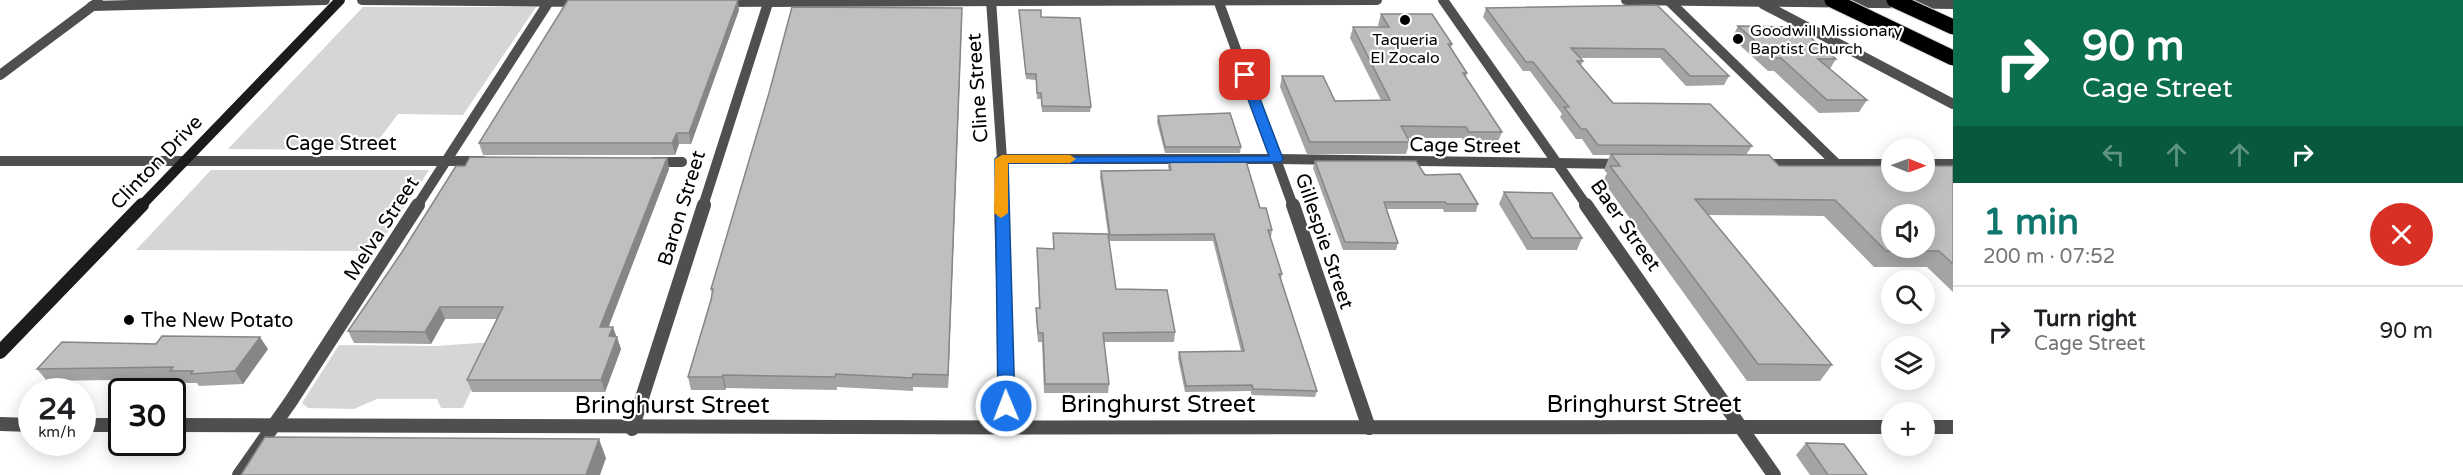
<!DOCTYPE html>
<html lang="en">
<head>
<meta charset="utf-8">
<style>
	:root { --surface:#fff; --page:#f6f6f6; --text:#202124; --muted:#757577; --line:#e0e0e0; --accent:#0f766e }
	body { margin:0; font-family:"Varela Round",sans-serif; background:var(--page); color:var(--text); height:100vh; display:flex; flex-direction:column; font-size:22px; white-space:nowrap }
	* { box-sizing:border-box; margin:0 }
	p { font-size:20px; color:var(--muted) }
	.icon { flex:none; width:33px; height:33px; fill:none; stroke:currentColor; stroke-width:2; stroke-linecap:round; stroke-linejoin:round }
	.map { position:relative; flex:1; overflow:hidden }
	.side { display:flex; flex-direction:column; background:var(--surface); width:510px }
	.side>* { flex:none }
	.guide { background:#0b6e4f; color:#fff; overflow:hidden }
	.needle { width:39px; rotate:91deg }
	.fabs { position:absolute; left:1881px; top:138px; display:grid; gap:12px }
	.fabs a { display:grid; place-items:center; width:54px; height:54px; border-radius:50%; background:var(--surface); box-shadow:0 3px 15px #0003; font-size:30px }
	.speed { position:absolute; left:18px; top:378px; display:flex; gap:12px; font-size:30px; font-weight:700; text-align:center }
	.speed>* { display:grid; place-content:center; width:78px; height:78px; border-radius:50%; background:var(--surface); box-shadow:0 3px 15px #0003; line-height:1 }
	.speed small { font-size:15px; font-weight:400 }
	.speed .limit { border:3px solid #111; border-radius:9px; background:#fff; color:#111 }
	.pin { position:absolute; display:grid; place-items:center; width:51px; height:51px; color:#fff; margin:-26px; border-radius:12px; box-shadow:0 3px 9px #0006 }
	.me { position:absolute; width:66px; margin:-33px; rotate:359deg; stroke-linejoin:round; filter:drop-shadow(0 0 4px #0008) }
	.turn { display:flex; align-items:center; gap:21px; height:126px; padding:0 30px; font-size:27px }
	.turn .icon { width:78px; height:78px; stroke-width:2.5 }
	.turn b { display:block; font-size:42px; line-height:51px }
	.lanes { display:flex; align-items:center; height:57px; padding:0 30px; background:#0003; justify-content:center; gap:30px; direction:ltr }
	.lanes .off { opacity:.35 }
	.round { display:grid; place-items:center; flex:none; width:63px; height:63px; border-radius:32px; background:var(--page) }
	.overview { display:flex; align-items:center; justify-content:space-between; height:102px; padding:0 30px }
	h1 { font-size:36px; font-weight:700; line-height:45px; color:var(--accent) }
	ul { padding:0; list-style:none }
	li { display:flex; align-items:center; gap:18px; height:90px; padding:0 30px; border-top:2px solid var(--line) }
	li div { flex:1 }
	li b { display:block; font-size:22px }
	li em { font-style:normal }
	main { display:flex; flex:1; min-height:0 }
	.map>svg:first-child { display:block }
	.green { fill:#d6d6d6 }
	.lines { fill:none; stroke-linecap:round; stroke-linejoin:round }
	.minor-far1 { stroke:#4f4f4f; stroke-width:10 }
	.minor { stroke:#4f4f4f; stroke-width:14 }
	.tertiary { stroke:#4f4f4f; stroke-width:10 }
	.secondary-far1 { stroke:#1c1c1c; stroke-width:10 }
	.secondary { stroke:#1c1c1c; stroke-width:14 }
	.motorway-bridge-casing { stroke:#dbdbdb; stroke-width:17; stroke-linecap:butt }
	.motorway-bridge { stroke:#000; stroke-width:15 }
	.wall { fill:#a4a4a4 }
	.shaded-wall { fill:#868686 }
	.building { fill:#bfbfbf; stroke:#868686; stroke-width:1.5; fill-rule:evenodd }
	.route { fill:#1a73e8; stroke:#114b97; stroke-width:1.5 }
	.slow { fill:#f59e0b }
	.poi-dot { fill:#000; stroke:#fff; stroke-width:2 }
	.labels { text-anchor:middle; stroke-width:4.5; stroke-linejoin:round; paint-order:stroke }
	.far-poi-label { font-size:16px; fill:#000; stroke:#fff; text-anchor:start }
	.street-label { font-size:20px; fill:#000; stroke:#fff }
	.poi-label { font-size:20px; fill:#000; stroke:#fff; text-anchor:start }
	.near-street-label { font-size:24px; fill:#000; stroke:#fff }
</style>
</head>
<body>
<main>
<div class="map">
<svg width="1953" height="475" viewBox="0 0 1953 475">
	<rect width="100%" height="100%" fill="#fff"/>
	<g class="green">
		<polygon points="363,7 536,7 463,115 398,114 371,150 228,149"/>
		<polygon points="211,170 429,170 375,251 136,250"/>
		<polygon points="494,342 463,408 441,408 437,399 377,399 354,409 308,408 302,403 339,345 435,346"/>
	</g>
	<g class="lines">
		<g class="minor-far1">
			<polyline points="991,0 1002,159 1001,206"/>
			<polyline points="1218,0 1293,206"/>
			<polyline points="1443,0 1587,206"/>
			<polyline points="1669,1 1838,165"/>
			<polyline points="92,6 325,0"/>
			<polyline points="0,75 98,2"/>
			<polyline points="1002,159 1277,159 1622,164"/>
			<polyline points="0,161 483,161"/>
			<polyline points="653,162 682,162"/>
			<polyline points="1762,164 1892,164"/>
			<polyline points="1924,164 1953,164"/>
			<polyline points="417,206 550,0"/>
			<polyline points="703,206 769,0"/>
		</g>
		<g class="minor">
			<polyline points="1001,205 1007,426"/>
			<polyline points="1293,205 1369,428"/>
			<polyline points="1586,205 1774,475"/>
			<polyline points="0,424 32,425"/>
			<polyline points="82,425 122,425"/>
			<path d="M172 425C745 430 1319 426 1892 427"/>
			<polyline points="1924,427 1953,427"/>
			<polyline points="632,429 704,205"/>
			<polyline points="239,475 291,401 418,205"/>
		</g>
		<g class="tertiary">
			<polyline points="362,0 583,2"/>
			<polyline points="1626,0 1953,4"/>
			<polyline points="723,2 1377,0"/>
			<polyline points="1763,4 1953,104"/>
		</g>
		<polyline class="secondary-far1" points="141,206 340,0"/>
		<polyline class="secondary" points="0,352 142,205"/>
		<g class="motorway-bridge-casing">
			<g id="motorway-bridge">
				<polyline points="1832,0 1953,58"/>
				<polyline points="1894,0 1953,27"/>
			</g>
		</g>
		<use href="#motorway-bridge" class="motorway-bridge"/>
	</g>
	<g class="wall">
		<polygon points="1657,5 1729,76 1724,85 1686,86 1660,58 1580,58 1583,61 1581,66 1613,103 1752,146 1746,155 1779,166 1953,166 1953,292 1927,267 1874,267 1824,216 1708,215 1832,365 1820,381 1747,381 1603,181 1607,173 1604,170 1610,155 1593,155 1582,139 1576,139 1560,117 1562,114 1530,71 1523,71 1483,17 1486,8"/>
		<polygon points="962,8 948,388 913,387 913,391 837,387 837,390 726,388 725,390 691,390 688,377 712,295 711,289"/>
		<polygon points="739,10 691,144 679,144 675,155 483,155 479,143"/>
		<polygon points="1019,10 1041,17 1091,107 1090,112 1042,112 1041,99 1037,99 1036,80 1026,79"/>
		<polygon points="1381,14 1452,44 1451,48 1467,73 1466,77 1502,132 1497,144 1465,144 1462,138 1407,138 1410,142 1406,154 1307,154 1280,87 1282,76 1335,101 1381,100 1350,38 1353,27 1380,27 1378,25"/>
		<polygon points="1738,26 1836,59 1830,69 1867,100 1859,112 1819,113 1774,71 1768,71 1732,38"/>
		<polygon points="1158,116 1241,147 1240,153 1165,153 1157,122"/>
		<polygon points="667,158 669,169 608,327 616,337 617,337 621,349 605,392 472,392 467,380 497,319 445,319 431,344 354,343 348,331"/>
		<polygon points="1169,161 1260,208 1272,230 1271,237 1270,237 1282,274 1281,279 1317,391 1315,397 1251,395 1251,391 1185,392 1178,358 1179,352 1241,351 1213,241 1109,241 1116,289 1175,332 1174,342 1104,342 1109,384 1108,393 1044,393 1042,342 1038,342 1036,317 1036,308 1039,308 1037,248 1053,249 1053,233 1108,234 1100,177 1101,171 1169,170 1168,167"/>
		<polygon points="1315,161 1425,175 1478,204 1476,212 1444,212 1443,209 1386,209 1398,243 1396,250 1343,250 1313,168"/>
		<polygon points="1504,192 1582,238 1577,250 1527,250 1499,204"/>
		<polygon points="268,349 243,384 199,386 197,383 179,383 176,379 47,381 37,369"/>
		<polygon points="1806,443 1867,475 1810,475 1796,455"/>
	</g>
	<g class="shaded-wall">
		<polygon points="738,0 739,10 691,144 689,133"/>
		<polygon points="962,8 962,19 948,388 948,375"/>
		<polygon points="677,133 679,144 675,155 672,143"/>
		<polygon points="667,158 669,169 604,339 600,327"/>
		<polygon points="440,307 445,319 431,344 425,332"/>
		<polygon points="613,327 621,349 605,392 601,380 609,336"/>
		<polygon points="260,337 268,349 243,384 235,371"/>
		<polygon points="723,375 726,388 725,390 722,377"/>
		<polygon points="599,439 606,458 600,475 586,475"/>
	</g>
	<g class="building">
		<polygon points="568,0 738,0 689,133 677,133 672,143 479,143"/>
		<polygon points="1657,5 1729,76 1690,76 1664,49 1571,48 1583,61 1577,61 1613,103 1710,104 1752,146 1598,145 1586,129 1581,129 1564,107 1569,107 1533,62 1526,62 1486,8"/>
		<polygon points="792,7 962,8 948,375 913,374 912,378 836,374 835,377 723,375 722,377 688,377 711,300 713,289 711,289 769,93"/>
		<polygon points="1019,10 1041,10 1041,17 1080,18 1091,107 1042,106 1041,93 1037,93 1036,74 1026,74"/>
		<polygon points="1381,14 1432,14 1452,44 1448,44 1467,73 1463,73 1502,132 1469,132 1466,127 1401,126 1410,142 1310,142 1282,76 1323,76 1335,101 1390,100 1353,27 1389,27"/>
		<polygon points="1738,26 1798,27 1836,59 1818,59 1867,100 1827,100 1781,58 1775,58"/>
		<polygon points="1230,113 1241,147 1165,147 1158,116"/>
		<path d="M1611 154 1769 155 1779 166H1892V182H1924V166H1953V264L1939 251H1886L1835 200 1695 199 1832 365 1758 364 1610 166H1620ZM1892 214H1924V248H1892Z"/>
		<polygon points="470,157 667,158 600,327 613,327 609,336 617,337 601,380 467,380 503,307 440,307 425,332 348,331 402,252 456,166 465,166"/>
		<polygon points="1169,161 1246,161 1260,208 1266,208 1272,230 1268,230 1282,274 1279,274 1317,391 1253,389 1252,385 1186,386 1179,352 1244,351 1214,234 1110,235 1101,171 1171,170"/>
		<polygon points="1315,161 1416,161 1425,175 1460,174 1478,204 1447,204 1445,202 1384,202 1398,243 1345,242"/>
		<polygon points="1504,192 1552,193 1582,238 1532,238"/>
		<polygon points="1053,233 1108,234 1116,289 1167,290 1175,332 1103,333 1109,384 1045,384 1043,333 1038,333 1036,308 1040,308 1037,248 1054,249"/>
		<polygon points="162,336 260,337 235,371 191,374 193,371 170,371 173,367 37,369 62,342 156,344"/>
		<polygon points="265,437 599,439 586,475 241,475"/>
		<polygon points="1806,443 1844,444 1867,475 1828,475"/>
	</g>
	<polygon class="route" points="1245,71 1251,75 1283,159 1281,162 1008,163 1015,406 1012,410 1006,412 1001,410 998,406 995,159 997,157 1269,156 1239,75"/>
	<polygon class="slow" points="1002,155 1070,155 1076,159 1070,163 1008,163 1008,213 1001,218 994,213 995,159"/>
	<g class="poi-dot">
		<circle cx="1405" cy="20" r="6"/>
		<circle cx="1738" cy="39" r="6"/>
		<circle cx="129" cy="320" r="6"/>
	</g>
	<g class="labels">
		<g class="far-poi-label">
			<text x="1750" y="36">Goodwill Missionary<tspan x="1750" dy="18">Baptist Church</tspan></text>
			<text x="1405" y="45" text-anchor="middle">Taqueria<tspan x="1405" dy="18">El Zocalo</tspan></text>
		</g>
		<g class="street-label">
			<text transform="translate(977 88) rotate(-94)" y="7">Cline Street</text>
			<text x="341" y="150">Cage Street</text>
			<text transform="translate(1465 145) rotate(1)" y="7">Cage Street</text>
			<text transform="translate(156 162) rotate(-46)" y="7">Clinton Drive</text>
			<text transform="translate(681 208) rotate(-73)" y="7">Baron Street</text>
			<text transform="translate(1626 225) rotate(55)" y="7">Baer Street</text>
			<text transform="translate(381 228) rotate(-57)" y="7">Melva Street</text>
			<text transform="translate(1325 241) rotate(71)" y="7">Gillespie Street</text>
		</g>
		<g class="poi-label">
			<text x="141" y="327">The New Potato</text>
		</g>
		<g class="near-street-label">
			<text x="1158" y="412">Bringhurst Street</text>
			<text x="1644" y="412">Bringhurst Street</text>
			<text x="672" y="413">Bringhurst Street</text>
		</g>
	</g>
</svg>
<div class="fabs">
<a><svg class="needle" viewBox="-14 -14 28 28"><path d="M0-13l5 13h-10z" fill="#e53935"/><path d="M0 13l5-13h-10z" fill="#757577"/></svg></a>
<a><svg class="icon" aria-label="sound" viewBox="0 0 24 24"><path d="M4 9h4l5-4v14l-5-4H4zM17 9q2 3 0 6"/></svg></a>
<a><svg class="icon" aria-label="search" viewBox="0 0 24 24"><circle cx="10" cy="10" r="6"/><path d="M15 15l6 6"/></svg></a>
<a><svg class="icon" aria-label="layers" viewBox="0 0 24 24"><path d="M12 4l9 5-9 5-9-5zM3 14l9 5 9-5"/></svg></a>
<a>+</a>
</div>
<div class="speed"><div>24<small>km/h</small></div><div class="limit">30</div></div>
<div class="pin" style="left:1245px;top:75px;background:#d93025"><svg class="icon" aria-label="arrive" viewBox="0 0 24 24"><path d="M6 21V4h12l-3 4 3 4H6"/></svg></div>
<svg class="me" style="left:1006px;top:406px" viewBox="-20 -20 40 40"><circle r="17" fill="#1a73e8" stroke="#fff" stroke-width="3"/><path d="M0-11L8 9 0 5-8 9z" fill="#fff"/></svg>
</div>
<section class="side">
<div class="guide">
<div class="turn"><svg class="icon" aria-label="right" viewBox="0 0 24 24"><path d="M7 20v-9h11M14 6l5 5-5 5"/></svg><div><b>90 m</b>Cage Street</div></div>
<div class="lanes"><svg class="icon off" aria-label="left" viewBox="0 0 24 24"><path d="M17 20v-9H6M10 6l-5 5 5 5"/></svg><svg class="icon off" aria-label="ahead" viewBox="0 0 24 24"><path d="M12 20V5M6 11l6-6 6 6"/></svg><svg class="icon off" aria-label="ahead" viewBox="0 0 24 24"><path d="M12 20V5M6 11l6-6 6 6"/></svg><svg class="icon" aria-label="right" viewBox="0 0 24 24"><path d="M7 20v-9h11M14 6l5 5-5 5"/></svg></div>
</div>
<div class="overview"><div><h1>1 min</h1><p>200 m · 07:52</p></div><a class="round" style="background:#d93025;color:#fff"><svg class="icon" aria-label="close" viewBox="0 0 24 24"><path d="M6 6l12 12M18 6L6 18"/></svg></a></div>
<ul>
<li><svg class="icon" aria-label="right" viewBox="0 0 24 24"><path d="M7 20v-9h11M14 6l5 5-5 5"/></svg><div><b>Turn right</b><p>Cage Street</p></div><em>90 m</em></li>
</ul>
</section>
</main>
</body>
</html>
